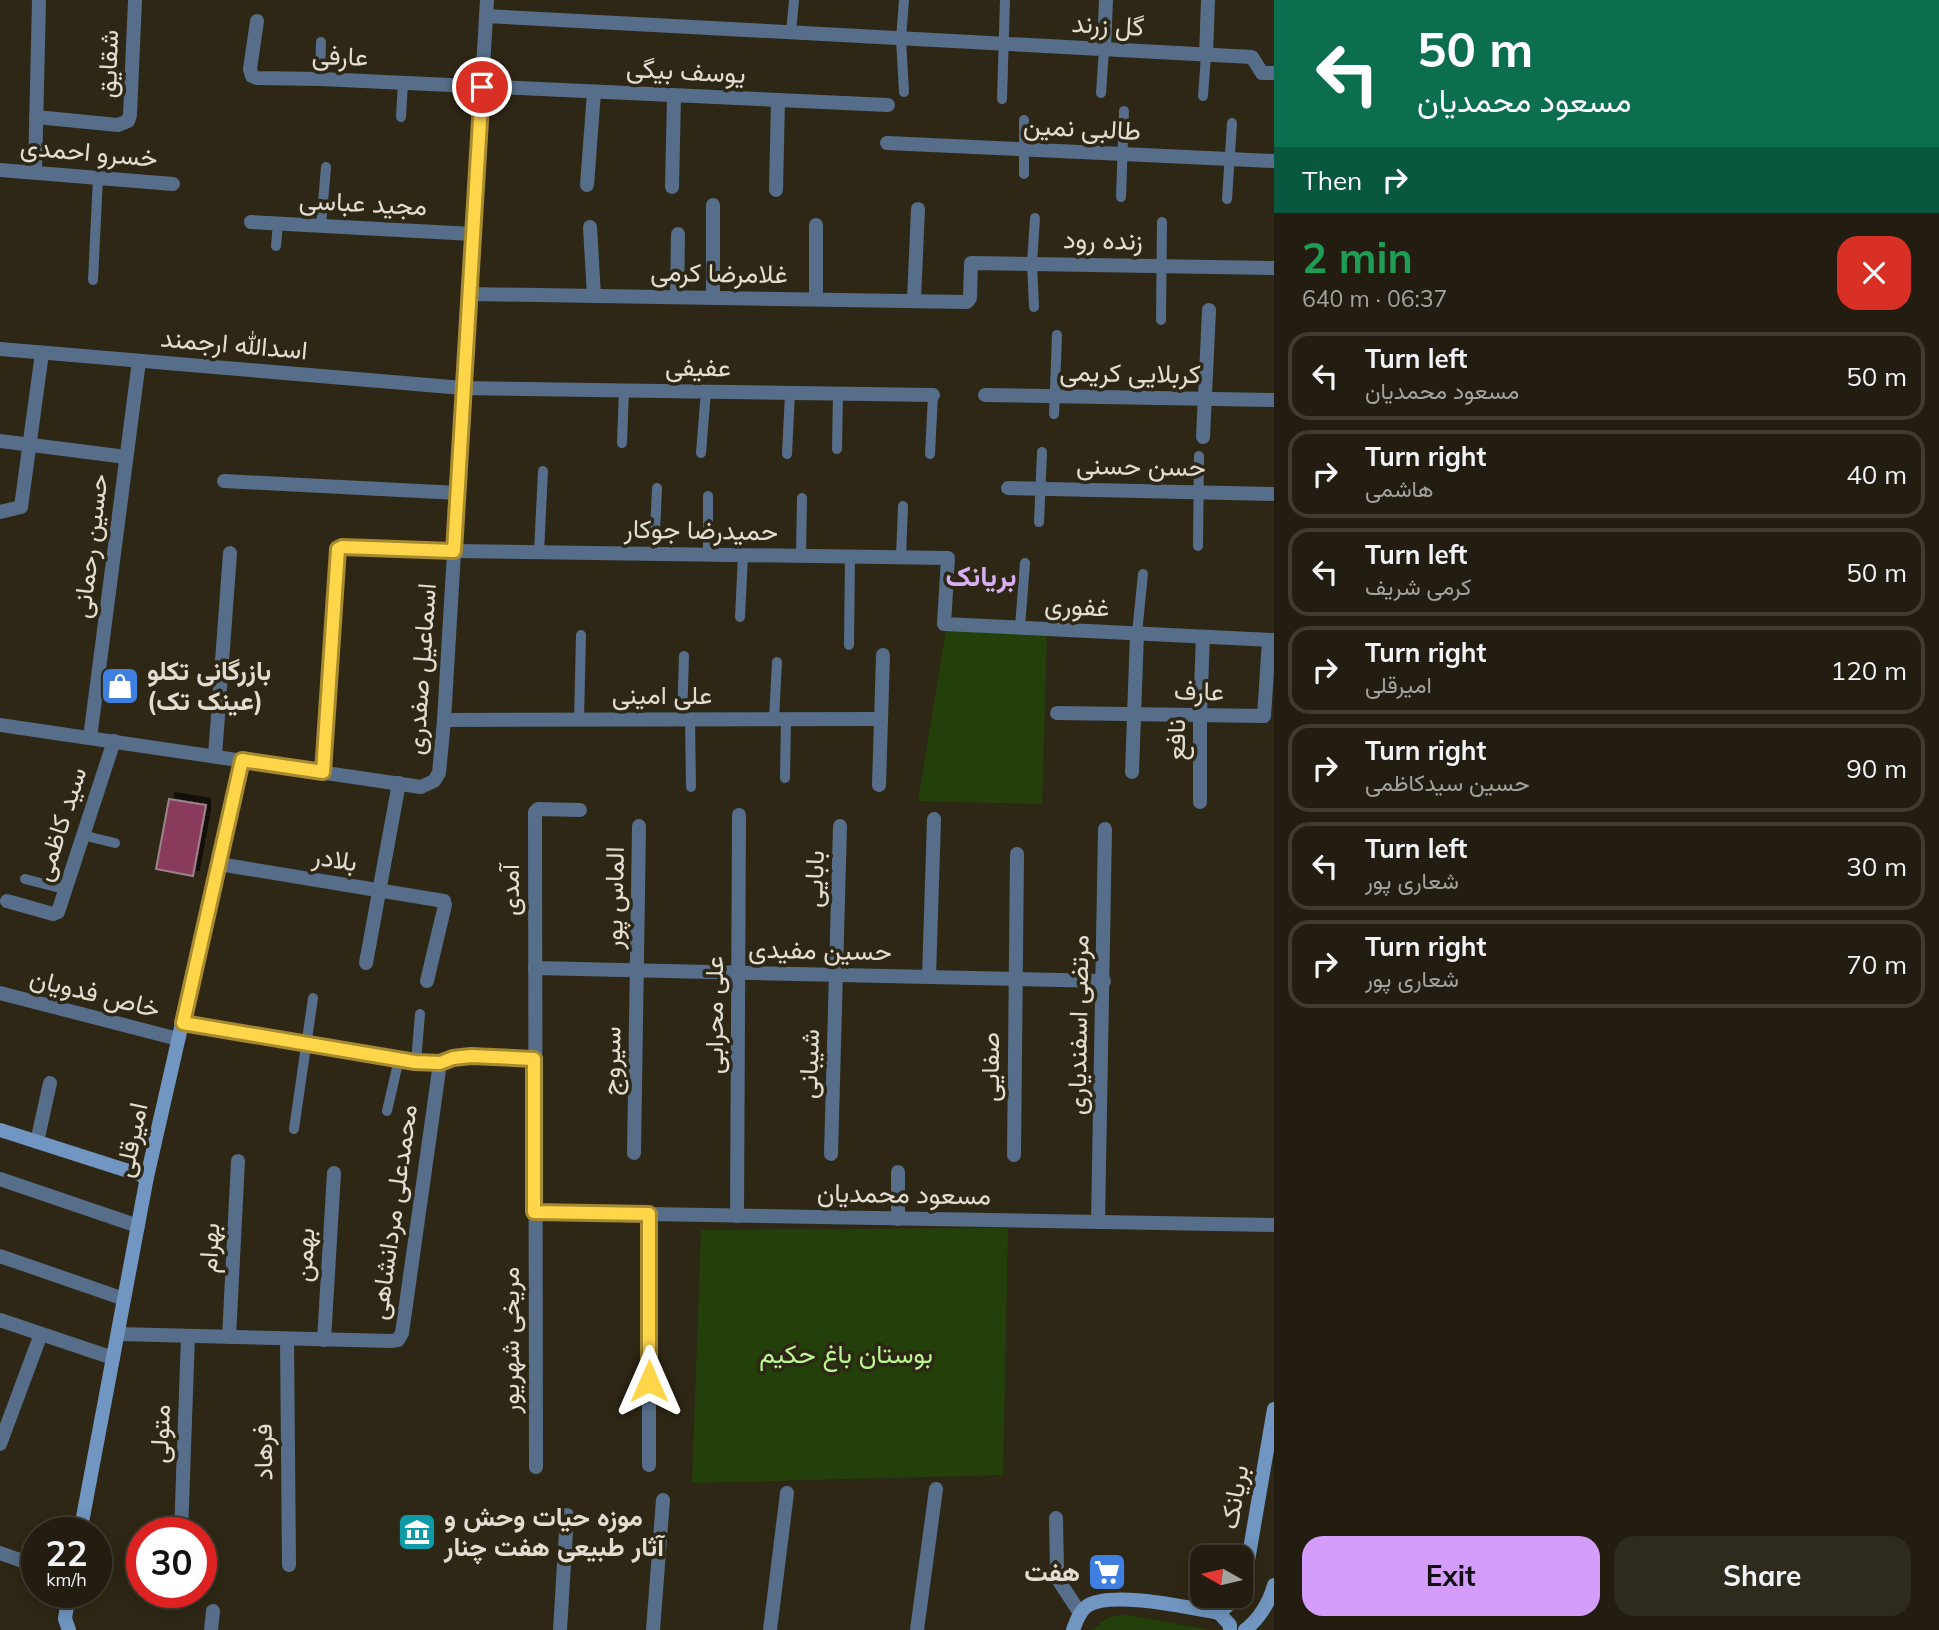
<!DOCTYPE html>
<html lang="en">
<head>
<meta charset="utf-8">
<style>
	:root { --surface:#221d10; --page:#2e2a1e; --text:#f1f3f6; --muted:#a2a29f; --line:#3f3b30; --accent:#d49cfb }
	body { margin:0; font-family:Mulish,Vazirmatn,sans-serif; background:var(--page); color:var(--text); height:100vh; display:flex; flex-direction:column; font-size:26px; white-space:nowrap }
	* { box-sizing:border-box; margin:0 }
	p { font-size:23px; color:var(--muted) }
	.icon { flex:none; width:38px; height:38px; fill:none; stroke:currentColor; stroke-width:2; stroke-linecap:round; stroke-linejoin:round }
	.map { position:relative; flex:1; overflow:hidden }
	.details { display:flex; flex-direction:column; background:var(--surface); width:665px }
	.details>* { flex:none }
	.guide { background:#0b6e4f; color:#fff; overflow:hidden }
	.needle { width:46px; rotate:278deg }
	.controls { position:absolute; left:1190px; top:1545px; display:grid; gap:14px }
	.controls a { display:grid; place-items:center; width:63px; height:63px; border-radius:14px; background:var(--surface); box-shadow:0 4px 18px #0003,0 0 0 2px var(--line); font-size:35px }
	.speed { position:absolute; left:21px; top:1517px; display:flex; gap:14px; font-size:35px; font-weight:700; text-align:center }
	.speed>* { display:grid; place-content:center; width:91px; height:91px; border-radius:50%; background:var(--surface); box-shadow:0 4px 18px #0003,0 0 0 2px var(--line); line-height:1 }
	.speed small { font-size:18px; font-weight:400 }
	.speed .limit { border:10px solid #d22; background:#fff; color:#111 }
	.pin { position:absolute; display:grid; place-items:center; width:60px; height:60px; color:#fff; margin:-30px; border:4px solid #fff; border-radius:50%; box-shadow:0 2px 7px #0007 }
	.me { position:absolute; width:77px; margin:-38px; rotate:0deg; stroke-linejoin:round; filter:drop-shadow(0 0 5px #0008) }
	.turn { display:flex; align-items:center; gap:24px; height:147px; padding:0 28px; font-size:32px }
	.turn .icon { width:91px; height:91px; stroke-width:2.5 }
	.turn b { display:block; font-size:49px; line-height:60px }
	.then { display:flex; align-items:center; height:66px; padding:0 28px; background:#0003; gap:14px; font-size:26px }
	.round { display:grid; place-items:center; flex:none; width:74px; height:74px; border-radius:21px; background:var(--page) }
	.summary { display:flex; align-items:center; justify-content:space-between; height:119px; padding:0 28px }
	h1 { font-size:42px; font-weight:700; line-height:52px; color:#1e9e55 }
	.action { display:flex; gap:14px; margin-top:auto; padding:14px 28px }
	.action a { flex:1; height:80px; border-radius:21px; background:var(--accent); color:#111; font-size:28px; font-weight:700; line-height:80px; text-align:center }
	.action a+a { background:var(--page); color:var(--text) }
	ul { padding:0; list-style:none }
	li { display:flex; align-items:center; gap:21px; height:88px; margin:0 14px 10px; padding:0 14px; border:4px solid var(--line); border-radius:21px }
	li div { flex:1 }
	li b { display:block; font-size:26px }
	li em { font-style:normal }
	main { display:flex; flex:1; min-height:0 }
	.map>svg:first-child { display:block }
	.green { fill:#23400a }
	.building { fill:#8a3b5b; stroke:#9b838b; stroke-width:2; filter:url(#shadow) }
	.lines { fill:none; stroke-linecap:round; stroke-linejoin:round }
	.service { stroke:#566e89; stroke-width:10 }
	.minor { stroke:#566e89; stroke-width:14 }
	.tertiary { stroke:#566e89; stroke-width:14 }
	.secondary { stroke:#7096c1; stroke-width:14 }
	.route-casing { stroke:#a68a30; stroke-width:18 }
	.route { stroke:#ffd54a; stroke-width:12 }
	.labels { text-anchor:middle; stroke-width:7; stroke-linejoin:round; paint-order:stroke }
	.street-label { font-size:26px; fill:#e2ddd2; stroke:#2e2715 }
	.poi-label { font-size:26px; font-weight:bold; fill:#e2ddd2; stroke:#2e2715; text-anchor:start }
	.park-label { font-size:26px; fill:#baf793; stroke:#2e2715 }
	.neighbourhood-label { font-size:28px; font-weight:bold; fill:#d7b0f3; stroke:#2e2715 }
</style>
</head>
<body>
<main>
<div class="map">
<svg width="1274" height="1630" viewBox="0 0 1274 1630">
	<defs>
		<filter id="shadow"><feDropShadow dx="6" dy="-6" stdDeviation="0" flood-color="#0009"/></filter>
	</defs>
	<rect width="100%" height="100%" fill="#2e2715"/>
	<g class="green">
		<polygon points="946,630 1047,636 1042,804 918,801"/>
		<polygon points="1008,1228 1003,1475 692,1483 701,1230"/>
		<polygon points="1127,1615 1205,1629 1208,1630 1092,1630 1109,1617"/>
	</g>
	<polygon class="building" points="169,799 206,805 193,876 156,869"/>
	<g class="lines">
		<g class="service">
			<polyline points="791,33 794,0"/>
			<polyline points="320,79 321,42"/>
			<polyline points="904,92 901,39 904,0"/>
			<polyline points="1101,93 1104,49"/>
			<polyline points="1203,96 1206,55"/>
			<polyline points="1002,99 1005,0"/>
			<polyline points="401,117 403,83"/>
			<polyline points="1024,174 1024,120"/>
			<polyline points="1121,197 1124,111"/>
			<polyline points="1227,199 1232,123"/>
			<polyline points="321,226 326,167"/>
			<polyline points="276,246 278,223"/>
			<polyline points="93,280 98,178"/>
			<polyline points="1034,307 1032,263 1035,218"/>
			<polyline points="1161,320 1162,222"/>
			<polyline points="1054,414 1057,335"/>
			<polyline points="622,443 624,390"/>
			<polyline points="837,449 838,393"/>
			<polyline points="701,453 706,391"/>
			<polyline points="787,454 790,393"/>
			<polyline points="930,454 933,395"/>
			<polyline points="1039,522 1042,452"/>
			<polyline points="1198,546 1199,456"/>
			<polyline points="539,552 543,471"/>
			<polyline points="654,554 657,488"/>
			<polyline points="708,555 708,496"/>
			<polyline points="801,556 802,498"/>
			<polyline points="901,557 903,506"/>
			<polyline points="740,617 743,555"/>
			<polyline points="1020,627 1025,563"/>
			<polyline points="1137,633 1143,574"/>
			<polyline points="849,645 850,556"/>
			<polyline points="682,719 684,656"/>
			<polyline points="690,719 691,787"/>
			<polyline points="774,719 777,662"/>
			<polyline points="579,720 581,635"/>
			<polyline points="785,778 786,719"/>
			<polyline points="82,835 115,843"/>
			<polyline points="25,879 64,889"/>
			<polyline points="416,1062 420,1014"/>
			<polyline points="387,1111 399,1059"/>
			<polyline points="294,1129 313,998"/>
		</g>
		<g class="minor">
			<polyline points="486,16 1252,57 1262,73 1274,73"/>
			<polyline points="257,21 250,69 252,76 257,78 320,79 888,105"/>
			<polyline points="1104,49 1106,0"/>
			<polyline points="1206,55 1208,0"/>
			<polyline points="36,117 118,125 128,121 130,115 135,0"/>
			<polyline points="887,143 1274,161"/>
			<polyline points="0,170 173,184"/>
			<polyline points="35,172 39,0"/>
			<polyline points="587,185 594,92"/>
			<polyline points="672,187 674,96"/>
			<polyline points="776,190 778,100"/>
			<polyline points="713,205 713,297"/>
			<polyline points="251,222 473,234"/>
			<polyline points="590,227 594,296"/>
			<polyline points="470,294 967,302 970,298 971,263 1274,268"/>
			<polyline points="677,297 678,234"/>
			<polyline points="816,299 816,225"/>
			<polyline points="914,300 918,209"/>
			<polyline points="0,349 463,388 933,395"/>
			<polyline points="985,395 1274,400"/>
			<polyline points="1203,437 1209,310"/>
			<polyline points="0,441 126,457"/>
			<polyline points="224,481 458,493"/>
			<polyline points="1008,488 1274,494"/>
			<polyline points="0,512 21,507 42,353"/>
			<polyline points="1057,713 1264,716 1269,640"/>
			<polyline points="444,720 881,719"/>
			<polyline points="90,738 139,361"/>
			<polyline points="215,756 230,553"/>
			<polyline points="323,772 337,552 338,549 342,547 454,551 948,558 944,624 1274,640"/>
			<polyline points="1132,772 1137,633"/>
			<polyline points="879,785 883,655"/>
			<polyline points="1200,802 1200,715 1203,637"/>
			<polyline points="219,864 444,901 445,905 427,981"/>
			<polyline points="7,901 53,914 58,912 114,741"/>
			<polyline points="366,963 399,783"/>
			<polyline points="535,968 1104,981"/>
			<polyline points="929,977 934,819"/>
			<polyline points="0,993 178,1039"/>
			<polyline points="182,1022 416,1062 440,1063 453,1058 471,1056 535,1060"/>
			<polyline points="37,1142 50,1083"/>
			<polyline points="634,1153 639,826"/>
			<polyline points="831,1154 840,826"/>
			<polyline points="1014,1155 1017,854"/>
			<polyline points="898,1172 898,1219"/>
			<polyline points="0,1179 138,1226"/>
			<polyline points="534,1212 1274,1225"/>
			<polyline points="649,1214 649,1465"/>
			<polyline points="737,1216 739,815"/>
			<polyline points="1098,1222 1105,829"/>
			<polyline points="0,1256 124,1299"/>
			<polyline points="0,1320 113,1358"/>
			<polyline points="118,1334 391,1341 398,1340 402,1333 440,1063"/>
			<polyline points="229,1337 238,1161"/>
			<polyline points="287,1339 289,1565"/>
			<polyline points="324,1340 334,1173"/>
			<polyline points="0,1444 41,1334"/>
			<polyline points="536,1467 535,812 538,809 580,810"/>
			<polyline points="1056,1518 1057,1570 1059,1581 1080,1613"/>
			<polyline points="181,1533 188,1336"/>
			<polyline points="0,1553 37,1566"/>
			<polyline points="211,1630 213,1611"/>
			<polyline points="560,1630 567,1515"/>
			<polyline points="653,1630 663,1500"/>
			<polyline points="770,1630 787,1493"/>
			<polyline points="917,1630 936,1489"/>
		</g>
		<polyline class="tertiary" points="0,725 421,787 434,781 439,773 444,720 487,0"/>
		<g class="secondary">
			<polyline points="0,1130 147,1177"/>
			<polyline points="80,1533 147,1177 242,760"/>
			<polyline points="69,1592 65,1619 69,1630"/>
			<polyline points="1241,1593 1244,1584 1274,1409"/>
			<polyline points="1219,1613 1239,1596"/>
			<path d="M1073 1630C1076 1622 1079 1612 1087 1606 1111 1590 1190 1608 1219 1613L1230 1625V1630"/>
			<path d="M1245 1630C1260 1618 1269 1603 1274 1585"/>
		</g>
	</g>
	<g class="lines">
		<g class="route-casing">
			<polyline id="route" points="482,87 454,551 342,547 338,549 323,772 242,760 183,1023 415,1062 440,1063 453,1058 471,1056 534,1059 534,1212 649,1214 649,1381"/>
		</g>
		<use href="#route" class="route"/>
	</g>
	<defs>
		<g id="shop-square" transform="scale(2.0125)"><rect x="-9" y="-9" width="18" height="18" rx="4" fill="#3f7fe0" stroke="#2e2715"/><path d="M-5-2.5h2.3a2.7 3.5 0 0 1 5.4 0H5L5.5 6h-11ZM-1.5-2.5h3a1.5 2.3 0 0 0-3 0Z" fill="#fff"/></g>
		<g id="museum-square" transform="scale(2.0125)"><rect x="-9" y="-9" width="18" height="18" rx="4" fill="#0f9aa8" stroke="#2e2715"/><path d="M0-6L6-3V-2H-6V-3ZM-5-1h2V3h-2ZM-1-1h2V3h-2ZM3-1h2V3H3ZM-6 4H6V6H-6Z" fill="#fff"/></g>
		<g id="supermarket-square" transform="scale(2.0125)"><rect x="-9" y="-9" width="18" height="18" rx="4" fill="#3f7fe0" stroke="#2e2715"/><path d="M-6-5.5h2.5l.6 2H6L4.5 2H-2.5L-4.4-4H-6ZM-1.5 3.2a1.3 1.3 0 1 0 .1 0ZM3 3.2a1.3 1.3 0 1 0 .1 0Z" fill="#fff"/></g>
	</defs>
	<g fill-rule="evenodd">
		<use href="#shop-square" x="120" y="686"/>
		<use href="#museum-square" x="417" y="1532"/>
		<use href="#supermarket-square" x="1107" y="1572"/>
	</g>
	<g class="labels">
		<g class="street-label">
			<text transform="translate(1108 25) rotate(3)" y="9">گل زرند</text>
			<text transform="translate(340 56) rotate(2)" y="9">عارفی</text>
			<text transform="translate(108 64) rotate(-88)" y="9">شقایق</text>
			<text transform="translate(686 71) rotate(3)" y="9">یوسف بیگی</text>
			<text transform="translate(1082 128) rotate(3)" y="9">طالبی نمین</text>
			<text transform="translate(89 152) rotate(5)" y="9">خسرو احمدی</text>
			<text transform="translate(363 203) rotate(3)" y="9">مجید عباسی</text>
			<text transform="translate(1103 240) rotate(1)" y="9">زنده رود</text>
			<text transform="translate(719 273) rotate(1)" y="9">غلامرضا کرمی</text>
			<text transform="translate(234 344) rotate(5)" y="9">اسدالله ارجمند</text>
			<text transform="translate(698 367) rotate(1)" y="9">عفیفی</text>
			<text transform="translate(1130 373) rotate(1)" y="9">کربلایی کریمی</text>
			<text transform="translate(1141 466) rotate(1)" y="9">حسن حسنی</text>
			<text transform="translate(701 530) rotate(1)" y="9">حمیدرضا جوکار</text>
			<text transform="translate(90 546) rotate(-83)" y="9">حسین رحمانی</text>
			<text transform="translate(1077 606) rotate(3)" y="9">غفوری</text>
			<text transform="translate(421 669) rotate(-86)" y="9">اسماعیل صفدری</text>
			<text transform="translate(1199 691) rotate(1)" y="9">عارف</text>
			<text x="662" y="704">علی امینی</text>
			<text transform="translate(1176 740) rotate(-90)" y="9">نافع</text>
			<text transform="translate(60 824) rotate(-72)" y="9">سید کاظمی</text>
			<text transform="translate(335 859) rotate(9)" y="9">بلادر</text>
			<text transform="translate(814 879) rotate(-88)" y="9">بابایی</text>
			<text transform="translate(510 890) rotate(-90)" y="9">آمدی</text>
			<text transform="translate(614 898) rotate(-89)" y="9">الماس پور</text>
			<text transform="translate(820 950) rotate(1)" y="9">حسین مفیدی</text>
			<text transform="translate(95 993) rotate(14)" y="9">خاص فدویان</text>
			<text transform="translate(714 1015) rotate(-90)" y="9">علی محرابی</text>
			<text transform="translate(1078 1025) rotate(-89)" y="9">مرتضی اسفندیاری</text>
			<text transform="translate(611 1061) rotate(-89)" y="9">سیروج</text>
			<text transform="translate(809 1064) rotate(-88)" y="9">شیبانی</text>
			<text transform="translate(990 1067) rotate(-90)" y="9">صفایی</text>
			<text transform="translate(131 1140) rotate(-78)" y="9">امیرقلی</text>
			<text transform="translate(904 1194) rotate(1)" y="9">مسعود محمدیان</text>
			<text transform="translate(393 1212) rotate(-82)" y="9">محمدعلی مردانشاهی</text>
			<text transform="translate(209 1248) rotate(-87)" y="9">بهرام</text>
			<text transform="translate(304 1255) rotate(-87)" y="9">بهمن</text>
			<text transform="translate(510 1340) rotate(-90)" y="9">مریخی شهریور</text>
			<text transform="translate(160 1434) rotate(-88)" y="9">متولی</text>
			<text transform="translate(263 1452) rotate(-91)" y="9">فرهاد</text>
			<text transform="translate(1234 1497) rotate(-80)" y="9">بریانک</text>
		</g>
		<g class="poi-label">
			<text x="147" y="680">بازرگانی تکلو<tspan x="147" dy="30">(عینک تک)</tspan></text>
			<text x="444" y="1526">موزه حیات وحش و<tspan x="444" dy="30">آثار طبیعی هفت چنار</tspan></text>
			<text x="1080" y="1581" text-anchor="end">هفت</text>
		</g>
		<g class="park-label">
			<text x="846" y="1363">بوستان باغ حکیم</text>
		</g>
		<g class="neighbourhood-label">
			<text x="981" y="586">بریانک</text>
		</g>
	</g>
</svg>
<div class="controls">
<a><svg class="needle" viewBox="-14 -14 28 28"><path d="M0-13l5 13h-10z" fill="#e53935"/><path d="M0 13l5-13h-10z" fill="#a2a29f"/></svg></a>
</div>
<div class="speed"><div>22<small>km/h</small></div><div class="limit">30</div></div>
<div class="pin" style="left:482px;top:87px;background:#d93025"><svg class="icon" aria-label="arrive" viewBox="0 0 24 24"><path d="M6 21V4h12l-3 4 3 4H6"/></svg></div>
<svg class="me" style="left:649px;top:1381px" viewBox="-20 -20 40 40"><path d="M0-17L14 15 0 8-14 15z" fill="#ffd54a" stroke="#fff" stroke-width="4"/></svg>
</div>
<section class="details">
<div class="guide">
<div class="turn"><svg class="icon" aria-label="left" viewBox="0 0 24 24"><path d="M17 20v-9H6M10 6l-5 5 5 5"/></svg><div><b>50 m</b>مسعود محمدیان</div></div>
<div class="then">Then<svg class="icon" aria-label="right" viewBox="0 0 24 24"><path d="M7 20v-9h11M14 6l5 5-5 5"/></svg></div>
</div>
<div class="summary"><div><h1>2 min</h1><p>640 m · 06:37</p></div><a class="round" style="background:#d93025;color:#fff"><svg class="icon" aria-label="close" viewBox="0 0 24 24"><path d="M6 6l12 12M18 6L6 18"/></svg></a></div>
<ul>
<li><svg class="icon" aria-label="left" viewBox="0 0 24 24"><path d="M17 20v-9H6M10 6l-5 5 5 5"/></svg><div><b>Turn left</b><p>مسعود محمدیان</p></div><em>50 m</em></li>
<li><svg class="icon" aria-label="right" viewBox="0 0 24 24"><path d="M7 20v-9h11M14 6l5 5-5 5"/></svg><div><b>Turn right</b><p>هاشمی</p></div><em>40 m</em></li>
<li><svg class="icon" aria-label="left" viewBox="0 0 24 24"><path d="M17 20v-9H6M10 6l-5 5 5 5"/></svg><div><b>Turn left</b><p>کرمی شریف</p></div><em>50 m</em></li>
<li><svg class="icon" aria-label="right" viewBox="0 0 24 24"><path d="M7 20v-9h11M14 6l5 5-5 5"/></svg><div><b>Turn right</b><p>امیرقلی</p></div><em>120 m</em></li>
<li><svg class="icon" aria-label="right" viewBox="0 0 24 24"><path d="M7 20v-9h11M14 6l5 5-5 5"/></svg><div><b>Turn right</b><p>حسین سیدکاظمی</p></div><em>90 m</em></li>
<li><svg class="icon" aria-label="left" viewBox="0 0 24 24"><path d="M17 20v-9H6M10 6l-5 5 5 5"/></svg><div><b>Turn left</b><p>شعاری پور</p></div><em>30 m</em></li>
<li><svg class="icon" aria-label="right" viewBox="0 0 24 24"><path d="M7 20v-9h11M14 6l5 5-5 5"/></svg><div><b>Turn right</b><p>شعاری پور</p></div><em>70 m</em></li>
</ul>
<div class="action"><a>Exit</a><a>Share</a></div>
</section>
</main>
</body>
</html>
